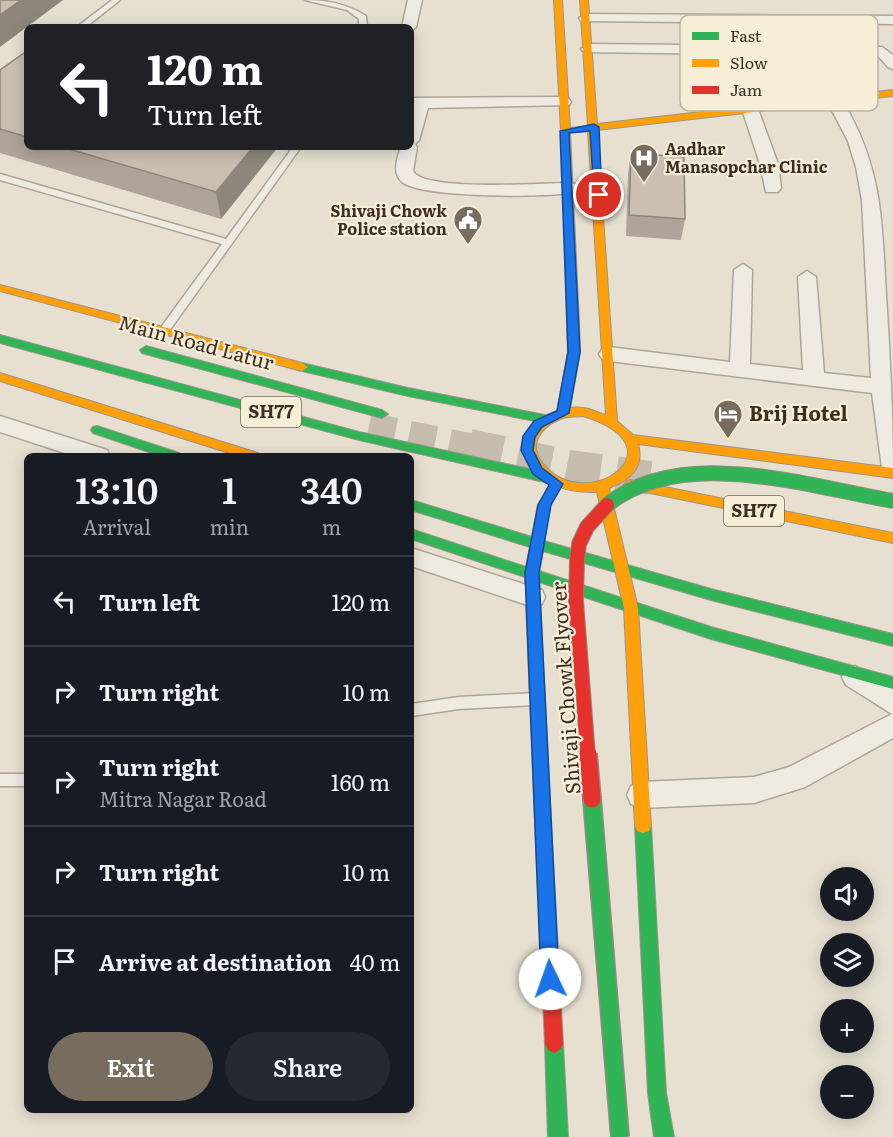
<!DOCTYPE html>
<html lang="en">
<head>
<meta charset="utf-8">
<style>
	:root { --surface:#171b24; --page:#242831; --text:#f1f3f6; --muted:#9ea1a6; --line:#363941; --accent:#786c5e }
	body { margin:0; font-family:Literata,serif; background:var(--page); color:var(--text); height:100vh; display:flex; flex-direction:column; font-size:22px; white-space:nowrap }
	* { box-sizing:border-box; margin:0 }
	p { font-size:20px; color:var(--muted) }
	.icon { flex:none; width:33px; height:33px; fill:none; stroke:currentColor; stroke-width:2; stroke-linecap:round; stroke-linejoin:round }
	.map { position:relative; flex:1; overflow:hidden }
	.drawer { position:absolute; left:24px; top:453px; width:390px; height:660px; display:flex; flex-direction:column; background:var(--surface); border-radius:9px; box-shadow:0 3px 15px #0003 }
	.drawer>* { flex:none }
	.banner { position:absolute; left:24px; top:24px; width:390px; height:126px; border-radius:9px; box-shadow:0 3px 15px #0003; background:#202124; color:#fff; overflow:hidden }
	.buttons { position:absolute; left:820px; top:867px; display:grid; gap:12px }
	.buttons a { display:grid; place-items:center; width:54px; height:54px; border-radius:50%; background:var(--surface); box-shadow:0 3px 15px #0003; font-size:30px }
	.pin { position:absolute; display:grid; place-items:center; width:51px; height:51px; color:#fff; margin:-26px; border:3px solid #fff; border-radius:50%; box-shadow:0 2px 6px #0007 }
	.me { position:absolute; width:66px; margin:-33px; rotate:357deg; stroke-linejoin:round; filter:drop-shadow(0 0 4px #0008) }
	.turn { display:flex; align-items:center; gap:21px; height:126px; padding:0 24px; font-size:27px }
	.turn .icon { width:78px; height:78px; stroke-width:2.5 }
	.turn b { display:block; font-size:42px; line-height:51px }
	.eta { display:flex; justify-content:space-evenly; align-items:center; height:102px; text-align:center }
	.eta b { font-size:36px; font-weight:600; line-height:42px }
	.button { display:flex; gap:12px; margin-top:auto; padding:12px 24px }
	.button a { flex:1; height:69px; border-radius:36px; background:var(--accent); color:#fff; font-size:24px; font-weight:600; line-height:69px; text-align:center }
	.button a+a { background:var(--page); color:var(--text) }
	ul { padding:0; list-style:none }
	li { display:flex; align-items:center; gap:18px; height:90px; padding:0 24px; border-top:2px solid var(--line) }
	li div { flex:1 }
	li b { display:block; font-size:22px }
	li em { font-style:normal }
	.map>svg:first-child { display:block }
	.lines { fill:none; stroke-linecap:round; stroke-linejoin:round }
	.primary-tunnel-far1 { stroke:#c5bcae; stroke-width:27; stroke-dasharray:27 14; stroke-linecap:butt }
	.primary-tunnel { stroke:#c5bcae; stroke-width:34; stroke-dasharray:34 16; stroke-linecap:butt }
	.lane-casing { stroke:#ada599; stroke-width:3 }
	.street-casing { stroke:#ada599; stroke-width:3 }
	.fast-casing { stroke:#9c958a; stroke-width:2 }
	.slow-casing { stroke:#9c958a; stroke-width:2 }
	.jam-casing { stroke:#9c958a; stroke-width:2 }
	.lane { fill:#efebe3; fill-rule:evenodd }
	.street { fill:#efebe3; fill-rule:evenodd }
	.fast { fill:#30b455; fill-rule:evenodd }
	.slow { fill:#ff9f0a; fill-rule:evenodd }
	.jam { fill:#e5322d; fill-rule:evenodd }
	.fast-bridge-far1-casing { stroke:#928b80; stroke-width:16; stroke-linecap:butt }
	.fast-bridge-casing { stroke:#928b80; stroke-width:20; stroke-linecap:butt }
	.jam-bridge-far1-casing { stroke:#928b80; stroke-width:16; stroke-linecap:butt }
	.jam-bridge-casing { stroke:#928b80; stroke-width:20; stroke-linecap:butt }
	.fast-bridge-far1 { stroke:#30b455; stroke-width:14 }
	.fast-bridge { stroke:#30b455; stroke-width:17 }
	.jam-bridge-far1 { stroke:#e5322d; stroke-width:14 }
	.jam-bridge { stroke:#e5322d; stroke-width:17 }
	.wall { fill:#afa499 }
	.shaded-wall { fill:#8e867d }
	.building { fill:#cbbfb2; stroke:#8e867d; stroke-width:1.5 }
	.route { fill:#1a73e8; stroke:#114b97; stroke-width:1.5 }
	.labels { text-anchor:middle; stroke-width:4.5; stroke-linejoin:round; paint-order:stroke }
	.far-poi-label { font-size:16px; font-weight:bold; fill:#3d2e20; stroke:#f7eed8; text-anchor:start }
	.shield { fill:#f7eed8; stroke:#756857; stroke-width:1.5 }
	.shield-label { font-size:18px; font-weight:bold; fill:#3d2e20 }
	.street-label { font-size:20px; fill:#3d2e20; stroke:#f7eed8 }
	.poi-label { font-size:20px; font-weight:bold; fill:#3d2e20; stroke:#f7eed8; text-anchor:start }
	.key { fill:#f7eed8; stroke:#bfb4a1; stroke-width:1.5 }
	.key-label { font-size:16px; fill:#3d2e20 }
</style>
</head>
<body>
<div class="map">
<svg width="893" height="1137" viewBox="0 0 893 1137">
	<rect width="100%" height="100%" fill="#e7e0d1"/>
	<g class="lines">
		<polyline class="primary-tunnel-far1" points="369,426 476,448"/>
		<polyline class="primary-tunnel" points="469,446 570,467 650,478"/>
		<g class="lane-casing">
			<g id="lane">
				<polygon points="112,0 120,0 86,27 77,27"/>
				<path d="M305 0C328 0 347 4 366 16L367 27H359V19L347 10Z"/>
				<polygon points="293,147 301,147 167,334 159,334 159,330 222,244 0,180 0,174 226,239"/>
				<polygon points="535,693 540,695 542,699 540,703 535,705 459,709 411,716 411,704 459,697"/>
				<rect x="0" y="774" width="27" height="12"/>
			</g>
		</g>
		<g class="street-casing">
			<g id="street">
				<polygon points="408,0 422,0 416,27 411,31 411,27 402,27"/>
				<polygon points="586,14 893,16 893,24 581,21 579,18"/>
				<polygon points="589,44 882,47 893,55 893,69 888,67 878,56 584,52 581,49"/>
				<path d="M834 94C843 97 846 106 850 114 883 176 882 227 886 295 890 356 893 415 893 476L885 474 882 468 872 393 609 361 602 359 599 354 602 349 609 347 730 362 734 270 743 264 752 270 750 364 803 370 798 277 807 271 816 277 824 373 871 378 862 200 856 167 848 141 826 99Z"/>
				<path d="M563 97 569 99 571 102 569 105 428 108 419 140 415 144 417 147 413 171C423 192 544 183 569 183L575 184 578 188 575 192C549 198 421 198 402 182 392 173 397 158 401 147H411V98Z"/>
				<polygon points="750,104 758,109 778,164 781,188 778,192 766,192 760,164 742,109"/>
				<polygon points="0,416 107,450 110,456 74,456 0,432"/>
				<polygon points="411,548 542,590 545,597 542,604 533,607 411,566"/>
				<polygon points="855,666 893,689 893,738 805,787 754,803 641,808 631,804 627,795 631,786 641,782 754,777 789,767 892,714 846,685 842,677 846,669"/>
			</g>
		</g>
		<g class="fast-casing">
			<g id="fast">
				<polygon points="0,335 359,432 544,472 550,477 544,482 359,440 0,343"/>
				<polygon points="146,346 382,410 388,414 382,418 142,353 140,350"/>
				<polygon points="302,363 408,388 545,415 551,419 545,423 408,396 298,370 296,367"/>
				<polygon points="97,426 179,453 181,456 161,456 93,433 91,430 93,427"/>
				<polygon points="557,479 563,484 550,505 544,541 711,589 893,634 893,646 711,600 543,551 539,571 711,627 893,677 893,689 711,639 539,582 552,843 550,848 544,851 538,848 536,843 525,577 411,539 411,529 526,567 530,547 411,510 411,500 532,537 538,505 553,481"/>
				<polygon points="643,819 649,821 651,826 666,1093 674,1137 654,1137 648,1093 635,826 637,821"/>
				<polygon points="554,1035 560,1038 563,1044 568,1137 548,1137 545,1044 548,1038"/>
			</g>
		</g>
		<g class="slow-casing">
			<g id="slow">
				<path d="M554 0H562L570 128 588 126 580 0H588L597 124 893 90V96L597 130 617 421 633 435 893 468V478L638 444C645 468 629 480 609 488L638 608 651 826 649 831 643 833 637 831 635 826 624 608 597 492C570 493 545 487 529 463 525 457 522 448 523 441 528 418 563 405 584 408 591 409 599 413 606 415L588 131 570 132 579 322 573 326 567 322 564 188ZM583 416C685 447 587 516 544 465 527 446 539 428 560 419 567 416 576 417 583 416Z"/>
				<polygon points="0,285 302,363 308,367 302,371 0,291"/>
				<polygon points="0,373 258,453 260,456 239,456 0,381"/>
				<polygon points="630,480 893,533 893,543 626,488 624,485 626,482"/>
			</g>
		</g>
		<g class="jam-casing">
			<g id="jam">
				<polygon points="573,318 579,322 580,352 569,413 563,417 557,413 568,352 567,322"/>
				<polygon points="544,835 550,838 552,843 563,1044 560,1050 554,1053 548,1050 545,1044 536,843 538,838"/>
			</g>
		</g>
		<use href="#lane" class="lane"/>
		<use href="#street" class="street"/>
		<use href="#fast" class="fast"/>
		<use href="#slow" class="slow"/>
		<use href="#jam" class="jam"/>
		<g class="fast-bridge-far1-casing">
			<path id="fast-bridge-far1" d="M607 505C681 445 808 486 893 501"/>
		</g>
		<g class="fast-bridge-casing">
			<polyline id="fast-bridge" points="592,799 620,1137"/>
		</g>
		<g class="jam-bridge-far1-casing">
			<polyline id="jam-bridge-far1" points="588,756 576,601 577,560 579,544 587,527 607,505"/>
		</g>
		<g class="jam-bridge-casing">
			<polyline id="jam-bridge" points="588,754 592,799"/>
		</g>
		<use href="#fast-bridge-far1" class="fast-bridge-far1"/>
		<use href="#fast-bridge" class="fast-bridge"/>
		<use href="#jam-bridge-far1" class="jam-bridge-far1"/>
		<use href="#jam-bridge" class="jam-bridge"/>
	</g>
	<g class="wall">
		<polygon points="27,51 27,147 278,147 221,219 0,153 0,70"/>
		<polygon points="631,153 685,219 681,240 626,236 628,174"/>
	</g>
	<g class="shaded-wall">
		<polygon points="21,0 63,0 0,47 0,15"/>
		<polygon points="253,147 278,147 221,219 216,192"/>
	</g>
	<g class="building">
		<polygon points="0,0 21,0 0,15"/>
		<polygon points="27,51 27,137 0,129 0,70"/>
		<polygon points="62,147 253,147 216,192"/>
		<polygon points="631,153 684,157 685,219 629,215"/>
	</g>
	<polygon class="route" points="594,124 599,127 602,197 594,195 590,131 569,133 580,352 569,413 542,427 535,437 533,450 542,468 563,484 551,505 539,573 559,979 556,985 550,988 544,985 541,979 525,573 538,505 549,485 533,474 521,450 523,436 534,421 557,411 568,352 560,131"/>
	<defs>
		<g id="hospital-pin" transform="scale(1.5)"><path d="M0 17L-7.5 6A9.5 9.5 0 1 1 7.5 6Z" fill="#786c5e" stroke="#f7eed8"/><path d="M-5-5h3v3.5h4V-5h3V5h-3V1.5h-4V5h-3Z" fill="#fff"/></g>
		<g id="civic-pin" transform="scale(1.5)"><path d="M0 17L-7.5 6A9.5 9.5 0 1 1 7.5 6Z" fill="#786c5e" stroke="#f7eed8"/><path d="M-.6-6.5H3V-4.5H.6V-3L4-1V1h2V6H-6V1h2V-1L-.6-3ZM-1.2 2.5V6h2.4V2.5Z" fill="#fff"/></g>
		<g id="hotel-pin" transform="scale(1.5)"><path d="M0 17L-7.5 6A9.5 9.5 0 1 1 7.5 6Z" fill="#786c5e" stroke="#f7eed8"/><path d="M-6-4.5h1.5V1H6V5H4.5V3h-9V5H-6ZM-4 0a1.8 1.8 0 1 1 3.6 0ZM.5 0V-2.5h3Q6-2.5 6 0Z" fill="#fff"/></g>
	</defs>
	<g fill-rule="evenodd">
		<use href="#hospital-pin" x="644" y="158"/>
		<use href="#civic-pin" x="468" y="220"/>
		<use href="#hotel-pin" x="728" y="414"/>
	</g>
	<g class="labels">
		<g class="far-poi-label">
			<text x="665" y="155">Aadhar<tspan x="665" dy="18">Manasopchar Clinic</tspan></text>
			<text x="447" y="217" text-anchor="end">Shivaji Chowk<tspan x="447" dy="18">Police station</tspan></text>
		</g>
		<g class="shield">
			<rect x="241" y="397" width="60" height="30" rx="4.5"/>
			<rect x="724" y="496" width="60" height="30" rx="4.5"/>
		</g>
		<g class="shield-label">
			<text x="271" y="418">SH77</text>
			<text x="754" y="517">SH77</text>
		</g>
		<g class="street-label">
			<text transform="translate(196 343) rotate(15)" y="7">Main Road Latur</text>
			<text transform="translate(566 688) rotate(-94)" y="7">Shivaji Chowk Flyover</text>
		</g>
		<g class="poi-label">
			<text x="749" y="421">Brij Hotel</text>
		</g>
	</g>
	<rect x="680" y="15" width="198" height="96" rx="9" class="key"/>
	<rect x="692" y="32" width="27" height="8" fill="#30b455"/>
	<rect x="692" y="59" width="27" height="8" fill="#ff9f0a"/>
	<rect x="692" y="86" width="27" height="8" fill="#e5322d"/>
	<g class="key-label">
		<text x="730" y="42">Fast</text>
		<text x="730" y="69">Slow</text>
		<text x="730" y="96">Jam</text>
	</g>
</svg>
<div class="buttons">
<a><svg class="icon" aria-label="sound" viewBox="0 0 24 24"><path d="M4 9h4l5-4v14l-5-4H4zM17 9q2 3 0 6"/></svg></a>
<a><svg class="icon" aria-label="layers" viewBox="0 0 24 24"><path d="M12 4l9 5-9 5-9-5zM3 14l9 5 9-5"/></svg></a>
<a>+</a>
<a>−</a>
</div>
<div class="pin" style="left:599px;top:195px;background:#d93025"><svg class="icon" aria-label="arrive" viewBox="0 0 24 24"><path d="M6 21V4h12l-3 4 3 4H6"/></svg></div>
<svg class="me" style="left:550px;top:979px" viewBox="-20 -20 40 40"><circle r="19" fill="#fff"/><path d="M0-13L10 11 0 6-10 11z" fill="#1a73e8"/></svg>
<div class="banner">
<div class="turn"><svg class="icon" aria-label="left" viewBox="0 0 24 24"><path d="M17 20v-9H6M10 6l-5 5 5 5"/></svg><div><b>120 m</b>Turn left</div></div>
</div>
<section class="drawer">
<div class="eta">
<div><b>13:10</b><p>Arrival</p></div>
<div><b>1</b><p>min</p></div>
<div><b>340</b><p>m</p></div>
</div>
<ul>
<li><svg class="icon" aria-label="left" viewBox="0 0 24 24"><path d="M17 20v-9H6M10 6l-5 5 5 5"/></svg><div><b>Turn left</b></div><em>120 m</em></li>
<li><svg class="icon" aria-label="right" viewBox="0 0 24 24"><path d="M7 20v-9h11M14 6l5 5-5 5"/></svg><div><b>Turn right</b></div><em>10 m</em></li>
<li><svg class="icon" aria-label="right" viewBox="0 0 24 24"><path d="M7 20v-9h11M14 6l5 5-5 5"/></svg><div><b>Turn right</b><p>Mitra Nagar Road</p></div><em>160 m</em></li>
<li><svg class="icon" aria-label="right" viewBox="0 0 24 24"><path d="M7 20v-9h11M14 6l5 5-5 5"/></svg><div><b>Turn right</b></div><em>10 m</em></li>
<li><svg class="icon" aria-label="arrive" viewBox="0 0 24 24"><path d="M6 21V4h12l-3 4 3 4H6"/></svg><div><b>Arrive at destination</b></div><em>40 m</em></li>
</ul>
<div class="button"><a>Exit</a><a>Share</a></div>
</section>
</div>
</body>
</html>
